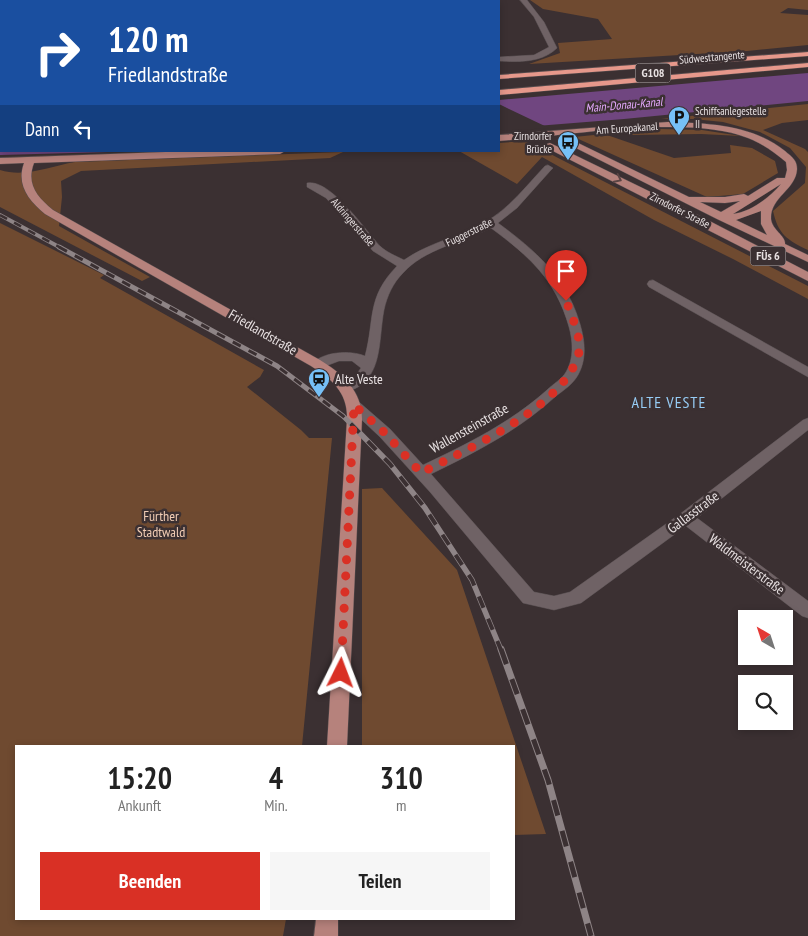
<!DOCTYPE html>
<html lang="de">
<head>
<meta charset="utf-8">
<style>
	:root { --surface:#fff; --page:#f6f6f6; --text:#222; --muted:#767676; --accent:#d93025 }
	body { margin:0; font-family:"PT Sans Narrow",sans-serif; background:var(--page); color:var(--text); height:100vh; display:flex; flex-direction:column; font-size:19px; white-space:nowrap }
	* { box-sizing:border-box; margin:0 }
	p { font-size:16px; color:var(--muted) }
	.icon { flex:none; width:28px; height:28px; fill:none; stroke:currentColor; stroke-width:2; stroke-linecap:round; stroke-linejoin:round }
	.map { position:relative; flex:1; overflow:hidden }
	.panel { position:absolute; left:15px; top:745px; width:500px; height:175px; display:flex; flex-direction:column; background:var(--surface); border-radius:0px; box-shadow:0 2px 8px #0003 }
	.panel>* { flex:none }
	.guide { position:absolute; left:0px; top:0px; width:500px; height:152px; box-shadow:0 2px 8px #0003; background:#1a4fa0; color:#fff; overflow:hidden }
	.needle { width:32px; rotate:321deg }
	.fabs { position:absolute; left:738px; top:610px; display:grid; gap:10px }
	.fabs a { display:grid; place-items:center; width:55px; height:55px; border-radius:0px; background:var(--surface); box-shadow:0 2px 8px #0003; font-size:25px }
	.pin { position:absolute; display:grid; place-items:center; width:42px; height:42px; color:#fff; margin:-51px -21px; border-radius:50% 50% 50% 0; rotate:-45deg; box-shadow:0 0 5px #0007 }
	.pin .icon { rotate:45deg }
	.me { position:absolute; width:55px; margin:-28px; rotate:3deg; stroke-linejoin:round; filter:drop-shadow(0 0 4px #0008) }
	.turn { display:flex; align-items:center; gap:18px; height:105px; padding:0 25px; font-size:22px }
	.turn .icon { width:65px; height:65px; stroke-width:2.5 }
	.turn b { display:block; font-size:35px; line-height:42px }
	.then { display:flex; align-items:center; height:48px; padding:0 25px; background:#0003; gap:10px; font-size:19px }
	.eta { display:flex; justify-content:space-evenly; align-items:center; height:85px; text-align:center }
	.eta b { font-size:30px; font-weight:700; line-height:35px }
	.cta { display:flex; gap:10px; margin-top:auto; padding:10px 25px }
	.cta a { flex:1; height:58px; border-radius:0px; background:var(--accent); color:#fff; font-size:20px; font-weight:700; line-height:58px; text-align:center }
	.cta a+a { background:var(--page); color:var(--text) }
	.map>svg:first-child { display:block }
	.green { fill:#6f4a30 }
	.water { fill:#704680 }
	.pier { fill:#3b3032 }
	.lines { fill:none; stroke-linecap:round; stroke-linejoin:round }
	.minor-casing { stroke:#554c4e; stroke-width:1 }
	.major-casing { stroke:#554c4e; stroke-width:1 }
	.highway-casing { stroke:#554c4e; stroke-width:1 }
	.minor { fill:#6f6265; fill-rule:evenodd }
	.major { fill:#b6827c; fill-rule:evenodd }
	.highway { fill:#e6988b; fill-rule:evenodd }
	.rail-far3-casing { stroke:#8e8486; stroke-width:4 }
	.rail-far2-casing { stroke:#8e8486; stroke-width:5 }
	.rail-far1-casing { stroke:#8e8486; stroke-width:5.5 }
	.rail-casing { stroke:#8e8486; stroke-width:7 }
	.rail-far3 { stroke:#3b3032; stroke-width:2.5; stroke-dasharray:8; stroke-linecap:butt }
	.rail-far2 { stroke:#3b3032; stroke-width:3; stroke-dasharray:9; stroke-linecap:butt }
	.rail-far1 { stroke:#3b3032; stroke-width:4; stroke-dasharray:12; stroke-linecap:butt }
	.rail { stroke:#3b3032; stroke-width:5; stroke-dasharray:16; stroke-linecap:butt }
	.oneway { stroke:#5a4444 }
	.route { stroke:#d93025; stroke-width:9; stroke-dasharray:0 16.2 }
	.labels { text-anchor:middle; stroke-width:5; stroke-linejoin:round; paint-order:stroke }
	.far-street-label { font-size:11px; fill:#e8e1e2; stroke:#3b3032 }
	.far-poi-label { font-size:11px; fill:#e8e1e2; stroke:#3b3032; text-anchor:start }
	.shield { fill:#3b3032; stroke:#b4acad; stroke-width:1 }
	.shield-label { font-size:12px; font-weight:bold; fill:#e8e1e2 }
	.far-water-label { font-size:12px; font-style:italic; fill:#e5a9fe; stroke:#3b3032 }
	.street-label { font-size:14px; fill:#e8e1e2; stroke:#3b3032 }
	.poi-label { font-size:14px; fill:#e8e1e2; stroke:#3b3032; text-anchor:start }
	.park-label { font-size:14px; fill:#f2cdb5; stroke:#3b3032 }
	.quarter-label { font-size:16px; letter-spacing:1px; fill:#97cdf6; stroke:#3b3032 }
</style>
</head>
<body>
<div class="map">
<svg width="808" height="936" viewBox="0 0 808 936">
	<rect width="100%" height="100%" fill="#3b3032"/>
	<g class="green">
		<polygon points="530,0 808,0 808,10 788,8 780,13 808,15 808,45 747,51 529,64 560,53 558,43 612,39 598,19 543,9"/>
		<path d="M808 104V120L782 123 763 130 805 149 808 152V250C787 240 778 234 773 211L805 183 806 167 790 148 760 132 723 122 693 119H661Z"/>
		<polygon points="660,129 702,130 741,136 701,134 631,135 627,132"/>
		<polygon points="604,134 674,158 731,153 730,145 752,148 775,161 778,173 743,194 707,197 574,137"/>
		<polygon points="525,141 808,286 808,299 733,259 654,220 542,157 517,184 459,151 499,151 499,143"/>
		<path d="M343 152 330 158 81 171 61 181 62 197 59 226 150 277 142 281 0 207V170C25 178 51 166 75 162Z"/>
		<polygon points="0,223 104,275 100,278 264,370 260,377 247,387 301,430 309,438 332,438 302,746 16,746 16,919 286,919 283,936 0,936"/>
		<polygon points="382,488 457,570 546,834 514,835 514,746 362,746 362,489"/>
	</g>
	<g class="water">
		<polygon points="808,73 808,101 624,119 499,129 499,100"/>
		<polygon points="0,125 1,151 144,151 0,155"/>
	</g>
	<polygon class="pier" points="499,104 505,107 549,128 505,131 499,129"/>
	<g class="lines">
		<g class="minor-casing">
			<g id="minor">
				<rect x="45" y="0" width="6" height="1"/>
				<path d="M520 0H527L544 22 557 48C542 63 518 62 499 61V57L534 55 549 47 534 17Z"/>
				<rect x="0" y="19" width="1" height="4"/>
				<path d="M548 165 553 168 551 170 517 208 498 223C535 250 567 278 580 324 585 341 587 359 578 375 573 384 564 390 556 396 519 430 476 452 431 474L534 592 554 596 570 592 680 514 803 420 808 418V430L697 518 808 601V618L802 616 686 526 581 603 554 610 523 603 430 492 380 437 349 408 347 405 349 402H359L390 429 423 465C467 444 510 423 547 390 553 384 562 379 566 372 574 359 573 341 569 327 556 280 529 256 491 228 463 242 424 249 403 273 393 283 387 296 384 310 378 341 384 382 346 392L341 391 339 388 355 376 361 368 352 361H339L318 369 311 365C322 351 351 350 365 356 375 319 366 298 397 266L373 251 326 198 307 187V183C330 178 366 231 380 246 386 252 396 256 404 260 428 243 459 237 485 222 509 209 526 186 545 166Z"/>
				<polygon points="653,280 808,367 808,377 649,287 647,284 649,281"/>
			</g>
		</g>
		<g class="major-casing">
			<g id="major">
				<rect x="120" y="0" width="11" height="1"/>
				<path d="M668 122C708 123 753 125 785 151 792 157 797 160 797 169 796 190 770 197 771 219 772 230 786 236 785 244L808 255V262L717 219 568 144 570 142H576L689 197H725L744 194 748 196 777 178H785L787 170 786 162C774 152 763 144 748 138 688 114 565 136 499 141V135ZM781 184C769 198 751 212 733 214ZM740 201 721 212 700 202 725 203ZM761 211V224L767 235 736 220Z"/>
				<polygon points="550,143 696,214 808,272 808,281 547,148 547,144"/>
				<path d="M193 151H285L280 154 34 163C26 184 37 197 53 210L320 360C343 374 362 391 362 419L347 746H327L347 419C348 393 332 379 311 366L45 214C29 201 16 185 24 163L0 164V158Z"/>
				<polygon points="316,919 338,919 338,936 314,936"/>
			</g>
		</g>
		<g class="highway-casing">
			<g id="highway">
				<polygon points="808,52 808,56 499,79 499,75"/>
				<polygon points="808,63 808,67 499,95 499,90"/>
				<polygon points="0,87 1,88 1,93 0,93"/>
				<rect x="0" y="99" width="1" height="6"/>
			</g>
		</g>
		<use href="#minor" class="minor"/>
		<use href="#major" class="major"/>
		<use href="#highway" class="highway"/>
		<g class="rail-far3-casing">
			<polyline id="rail-far3" points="0,215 61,248"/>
		</g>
		<g class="rail-far2-casing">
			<polyline id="rail-far2" points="59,247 277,366 343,416 352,425"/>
		</g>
		<g class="rail-far1-casing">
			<polyline id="rail-far1" points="351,424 390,464 425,508 472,580 501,650"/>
		</g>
		<g class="rail-casing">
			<polyline id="rail" points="501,649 548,780 591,936"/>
		</g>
		<use href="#rail-far3" class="rail-far3"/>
		<use href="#rail-far2" class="rail-far2"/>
		<use href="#rail-far1" class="rail-far1"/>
		<use href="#rail" class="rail"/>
	</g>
	<defs><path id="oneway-chevron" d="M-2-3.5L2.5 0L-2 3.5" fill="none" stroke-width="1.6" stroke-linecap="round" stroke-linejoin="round" transform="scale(1.25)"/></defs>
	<use class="oneway" href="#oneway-chevron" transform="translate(618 179) rotate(26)"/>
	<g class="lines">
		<path class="route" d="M341 673 354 405 385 433 421 473C467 449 567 406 579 352 582 340 571 313 566 301"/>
	</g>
	<defs>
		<g id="parking-pin" transform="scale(1.125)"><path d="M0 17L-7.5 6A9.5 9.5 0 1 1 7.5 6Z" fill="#76c0f7" stroke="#3b3032"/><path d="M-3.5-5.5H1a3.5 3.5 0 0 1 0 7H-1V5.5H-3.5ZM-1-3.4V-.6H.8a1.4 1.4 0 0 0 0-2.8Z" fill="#111"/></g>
		<g id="bus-pin" transform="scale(1.125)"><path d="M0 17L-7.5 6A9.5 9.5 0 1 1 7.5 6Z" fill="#76c0f7" stroke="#3b3032"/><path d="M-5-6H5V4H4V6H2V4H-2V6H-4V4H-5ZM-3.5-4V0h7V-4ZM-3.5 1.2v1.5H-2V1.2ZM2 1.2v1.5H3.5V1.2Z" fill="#111"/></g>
		<g id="station-pin" transform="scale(1.125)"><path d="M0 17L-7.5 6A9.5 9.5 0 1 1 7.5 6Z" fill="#76c0f7" stroke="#3b3032"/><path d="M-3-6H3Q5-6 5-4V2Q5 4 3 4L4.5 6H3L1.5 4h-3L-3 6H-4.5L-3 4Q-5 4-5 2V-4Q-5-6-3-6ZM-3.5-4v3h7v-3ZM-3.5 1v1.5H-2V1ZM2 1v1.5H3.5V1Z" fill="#111"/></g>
	</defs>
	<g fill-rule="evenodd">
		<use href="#parking-pin" x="679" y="117"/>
		<use href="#bus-pin" x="568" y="142"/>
		<use href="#station-pin" x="319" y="379"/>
	</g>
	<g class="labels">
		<g class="far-street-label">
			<text transform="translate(712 57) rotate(-5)" y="4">Südwesttangente</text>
			<text transform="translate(627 128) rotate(-4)" y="4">Am Europakanal</text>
			<text transform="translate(680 210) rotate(27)" y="4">Zirndorfer Straße</text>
			<text transform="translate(353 222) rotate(49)" y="4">Aldringerstraße</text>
			<text transform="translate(469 232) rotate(-26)" y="4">Fuggerstraße</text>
		</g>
		<g class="far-poi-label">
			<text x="695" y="115">Schiffsanlegestelle<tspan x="695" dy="13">II</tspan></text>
			<text x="552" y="140" text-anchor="end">Zirndorfer<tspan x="552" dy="13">Brücke</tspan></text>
		</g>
		<g class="shield">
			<rect x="635.5" y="63.5" width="35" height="19" rx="4"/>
			<rect x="750.5" y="246.5" width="35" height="19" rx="4"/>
		</g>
		<g class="shield-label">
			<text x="653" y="77">G108</text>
			<text x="768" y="260">FÜs 6</text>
		</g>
		<g class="far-water-label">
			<text transform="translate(624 105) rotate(-5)" y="4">Main-Donau-Kanal</text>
		</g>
		<g class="street-label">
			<text transform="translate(263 332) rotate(30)" y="5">Friedlandstraße</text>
			<text transform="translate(469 428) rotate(-29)" y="5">Wallensteinstraße</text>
			<text transform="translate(693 512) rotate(-37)" y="5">Gallasstraße</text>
			<text transform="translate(747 564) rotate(37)" y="5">Waldmeisterstraße</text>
		</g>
		<g class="poi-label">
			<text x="335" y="384">Alte Veste</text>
		</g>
		<g class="park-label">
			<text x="161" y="521">Fürther<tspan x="161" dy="16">Stadtwald</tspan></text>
		</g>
		<g class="quarter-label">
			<text x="669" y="408">ALTE VESTE</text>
		</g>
	</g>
</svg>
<div class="fabs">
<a><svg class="needle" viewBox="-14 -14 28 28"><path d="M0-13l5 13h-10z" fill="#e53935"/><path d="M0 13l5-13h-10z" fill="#767676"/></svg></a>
<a><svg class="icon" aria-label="search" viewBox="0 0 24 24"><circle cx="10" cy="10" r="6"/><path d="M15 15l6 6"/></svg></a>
</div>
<div class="pin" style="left:566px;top:301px;background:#d93025"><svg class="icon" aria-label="arrive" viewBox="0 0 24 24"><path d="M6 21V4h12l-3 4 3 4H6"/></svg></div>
<svg class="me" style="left:341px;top:673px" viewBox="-20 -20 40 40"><path d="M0-17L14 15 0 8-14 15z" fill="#d93025" stroke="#fff" stroke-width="4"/></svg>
<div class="guide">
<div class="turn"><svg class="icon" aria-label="right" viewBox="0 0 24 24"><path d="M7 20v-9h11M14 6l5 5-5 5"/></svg><div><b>120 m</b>Friedlandstraße</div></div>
<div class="then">Dann<svg class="icon" aria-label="left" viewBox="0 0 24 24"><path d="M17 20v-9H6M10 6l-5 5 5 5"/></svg></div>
</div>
<section class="panel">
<div class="eta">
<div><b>15:20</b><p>Ankunft</p></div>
<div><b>4</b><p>Min.</p></div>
<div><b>310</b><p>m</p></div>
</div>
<div class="cta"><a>Beenden</a><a>Teilen</a></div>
</section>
</div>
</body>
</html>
